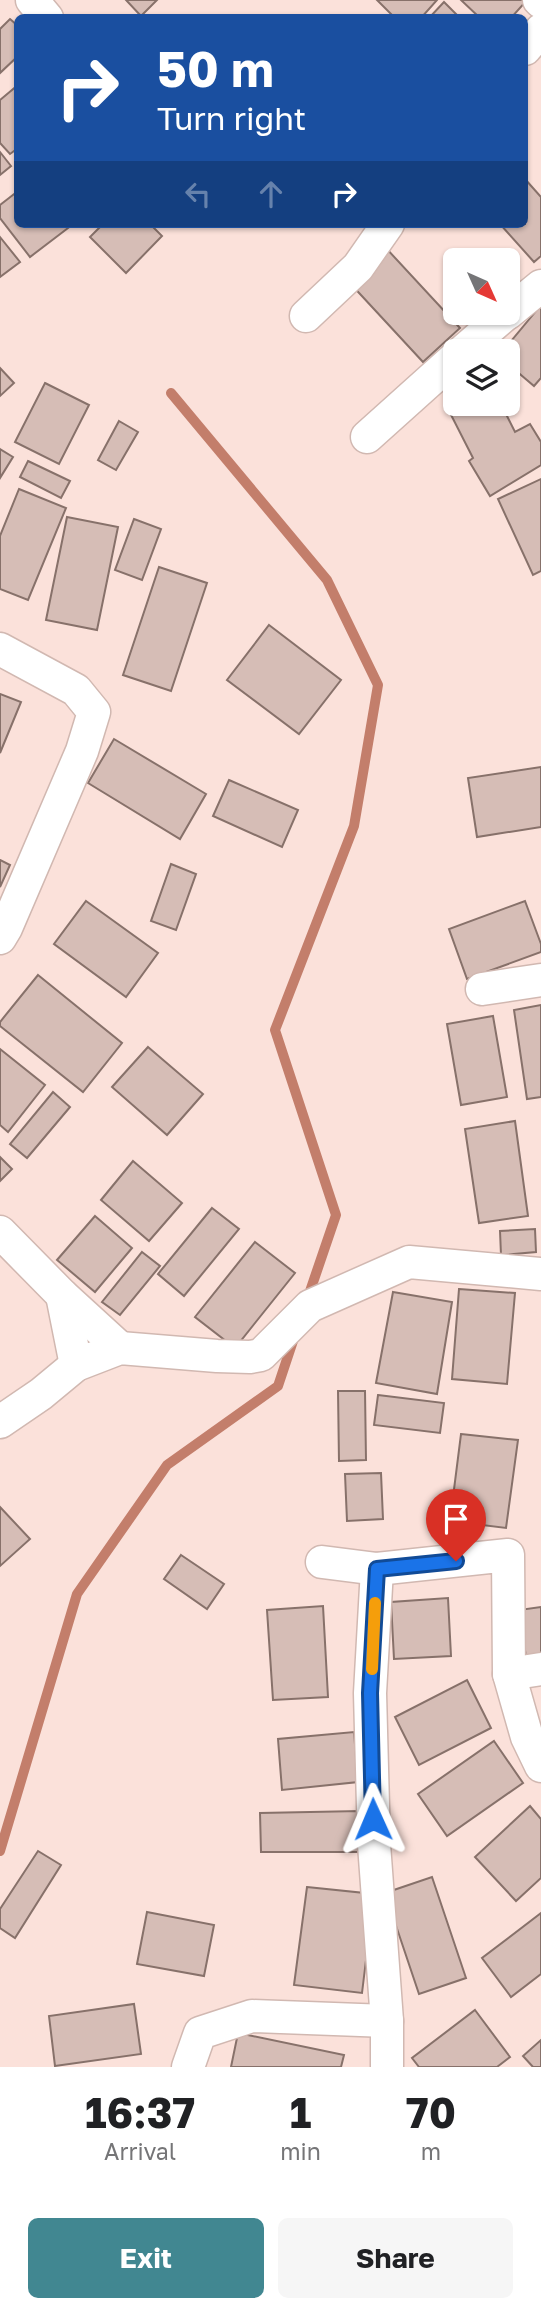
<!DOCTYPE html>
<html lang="en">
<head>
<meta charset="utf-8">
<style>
	:root { --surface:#fff; --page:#f6f6f6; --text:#202124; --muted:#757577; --accent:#418791 }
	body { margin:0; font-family:"Golos Text",sans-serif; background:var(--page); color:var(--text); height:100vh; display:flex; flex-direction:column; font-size:26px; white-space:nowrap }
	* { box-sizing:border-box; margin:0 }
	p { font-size:23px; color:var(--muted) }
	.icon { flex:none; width:38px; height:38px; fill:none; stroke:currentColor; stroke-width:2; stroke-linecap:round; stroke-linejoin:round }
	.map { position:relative; height:2067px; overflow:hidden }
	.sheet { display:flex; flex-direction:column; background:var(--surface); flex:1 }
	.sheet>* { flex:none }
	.hud { position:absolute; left:14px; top:14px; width:514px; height:214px; border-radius:10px; box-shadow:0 2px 5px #0004; background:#1a4fa0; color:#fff; overflow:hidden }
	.needle { width:46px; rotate:135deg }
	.tools { position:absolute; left:443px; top:248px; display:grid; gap:14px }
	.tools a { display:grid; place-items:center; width:77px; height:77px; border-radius:10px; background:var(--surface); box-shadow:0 2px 5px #0004; font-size:35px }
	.pin { position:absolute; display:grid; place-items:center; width:60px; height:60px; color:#fff; margin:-72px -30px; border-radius:50% 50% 50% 0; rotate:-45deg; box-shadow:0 0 7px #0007 }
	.pin .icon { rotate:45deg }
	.me { position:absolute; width:77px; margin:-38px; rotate:359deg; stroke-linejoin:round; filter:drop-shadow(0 0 5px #0008) }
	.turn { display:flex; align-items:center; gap:24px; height:147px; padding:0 28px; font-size:32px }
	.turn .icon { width:91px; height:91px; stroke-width:2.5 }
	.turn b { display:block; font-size:49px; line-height:60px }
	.lanes { display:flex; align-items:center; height:66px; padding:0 28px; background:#0003; justify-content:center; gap:35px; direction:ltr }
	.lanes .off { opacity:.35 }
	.eta { display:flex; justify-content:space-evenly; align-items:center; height:119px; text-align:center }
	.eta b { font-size:42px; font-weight:700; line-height:49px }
	.action { display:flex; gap:14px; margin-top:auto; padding:14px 28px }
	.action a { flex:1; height:80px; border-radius:10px; background:var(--accent); color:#fff; font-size:28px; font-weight:700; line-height:80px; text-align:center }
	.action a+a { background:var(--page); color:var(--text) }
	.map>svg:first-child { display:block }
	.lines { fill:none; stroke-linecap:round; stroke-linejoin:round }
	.stream { stroke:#c37e6b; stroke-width:10 }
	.building { fill:#d6bdb6; stroke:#87716a; stroke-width:2 }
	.minor-casing { stroke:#d1b8b1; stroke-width:35 }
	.minor { stroke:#fff; stroke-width:32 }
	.route-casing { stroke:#114b97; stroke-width:18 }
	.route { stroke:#1a73e8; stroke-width:12 }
	.slow { stroke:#f59e0b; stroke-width:12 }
</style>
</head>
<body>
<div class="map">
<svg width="541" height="2067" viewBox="0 0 541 2067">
	<rect width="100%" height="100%" fill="#fbe1da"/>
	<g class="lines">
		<g class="stream">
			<polyline points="171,393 327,580 378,685 354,826 275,1030 336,1215 307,1300"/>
			<polyline points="0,1851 77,1594 167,1465 278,1386 294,1338"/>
		</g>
	</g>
	<g class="building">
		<polygon points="126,0 157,0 141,16"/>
		<polygon points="377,0 437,0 421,18 395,18"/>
		<polygon points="461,0 527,0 511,18 480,18"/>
		<polygon points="444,2 460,18 429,18"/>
		<polygon points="10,19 18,26 18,56 0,73 0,29"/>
		<polygon points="18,85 18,148 10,154 0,143 0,100"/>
		<polygon points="0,152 11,166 0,175"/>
		<polygon points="525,179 541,197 541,256 534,262 500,224 525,224"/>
		<polygon points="18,191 18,224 72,225 30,257 0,218 0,205"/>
		<polygon points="103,224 150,224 162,236 126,273 90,237"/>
		<polygon points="0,237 20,262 0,277"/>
		<polygon points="385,247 460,328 423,362 348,281"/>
		<polygon points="541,305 541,378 534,386 508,364 508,352 502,352"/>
		<polygon points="0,368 14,383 0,396"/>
		<polygon points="45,383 89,405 59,464 15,442"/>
		<polygon points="455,401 455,404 501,404 515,432 530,424 541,442 541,465 490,496 469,461 473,458 446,405"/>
		<polygon points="119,421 138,432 116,470 98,460"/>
		<polygon points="0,449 13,457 0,478"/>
		<polygon points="28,461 70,481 61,498 20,477"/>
		<polygon points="541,479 541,571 533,575 498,499"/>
		<polygon points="19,489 66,508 28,600 0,589 0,536"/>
		<polygon points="67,517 118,527 97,630 46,620"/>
		<polygon points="134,519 161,529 142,580 115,570"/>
		<polygon points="159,567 207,583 171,691 123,675"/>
		<polygon points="269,625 341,680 299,734 227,680"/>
		<polygon points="0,694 21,702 0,753"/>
		<polygon points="114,739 206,794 180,839 88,783"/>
		<polygon points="541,767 541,827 477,837 468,778"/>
		<polygon points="229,780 298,810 282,847 213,816"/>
		<polygon points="0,860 10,865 0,887"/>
		<polygon points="171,864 196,874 176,930 151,921"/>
		<polygon points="86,901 158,953 126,997 54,944"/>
		<polygon points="525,901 541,944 541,952 467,979 449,929"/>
		<polygon points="38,975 122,1043 83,1092 0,1026 0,1022"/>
		<polygon points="541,1005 541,1097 527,1099 514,1010"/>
		<polygon points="493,1016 507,1097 461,1105 447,1024"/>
		<polygon points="148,1047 203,1094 167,1135 112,1087"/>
		<polygon points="0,1049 45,1085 8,1132 0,1125"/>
		<polygon points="53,1092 70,1107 27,1158 10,1144"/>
		<polygon points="515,1121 528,1216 479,1223 465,1129"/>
		<polygon points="0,1157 12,1169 0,1181"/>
		<polygon points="133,1161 182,1203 149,1241 101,1200"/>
		<polygon points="212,1208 239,1229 184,1296 158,1274"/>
		<polygon points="95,1216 132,1248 95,1292 57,1260"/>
		<polygon points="535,1229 536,1252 501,1255 500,1231"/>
		<polygon points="255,1242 295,1273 235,1348 195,1317"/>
		<polygon points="142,1252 160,1266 120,1315 102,1302"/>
		<polygon points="459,1289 515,1293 507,1384 452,1379"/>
		<polygon points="393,1292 452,1302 437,1394 376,1383"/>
		<polygon points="338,1391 365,1391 366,1460 339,1461"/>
		<polygon points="378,1395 444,1403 440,1433 374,1425"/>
		<polygon points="461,1434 518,1440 506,1528 450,1521"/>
		<polygon points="381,1473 383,1519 347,1521 345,1474"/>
		<polygon points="0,1507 30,1539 0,1566"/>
		<polygon points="181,1555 224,1584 207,1609 164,1579"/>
		<polygon points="448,1598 451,1656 394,1659 391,1602"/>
		<polygon points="323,1606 328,1697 273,1700 267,1610"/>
		<polygon points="541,1607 541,1654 526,1657 519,1610"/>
		<polygon points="467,1680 491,1728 419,1765 395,1717"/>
		<polygon points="354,1732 358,1782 282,1790 278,1739"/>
		<polygon points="494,1741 523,1783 447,1836 418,1794"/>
		<polygon points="530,1806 541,1819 541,1878 516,1901 475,1857"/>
		<polygon points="360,1811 360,1852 261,1852 260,1813"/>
		<polygon points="38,1851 61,1865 15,1938 0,1928 0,1909"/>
		<polygon points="432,1877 466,1978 419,1994 385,1893"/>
		<polygon points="307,1887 374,1894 362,1993 294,1985"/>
		<polygon points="147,1912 214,1925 204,1976 137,1964"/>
		<polygon points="541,1913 541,1974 511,1997 482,1958"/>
		<polygon points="134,2004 141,2054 55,2066 49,2016"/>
		<polygon points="475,2010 510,2057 497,2067 419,2067 412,2058"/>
		<polygon points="238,2033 344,2055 341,2067 231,2067"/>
		<polygon points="541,2040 541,2067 533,2067 523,2056"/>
	</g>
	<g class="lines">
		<g class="minor-casing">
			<g id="minor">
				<polyline points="32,0 47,18"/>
				<polyline points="539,0 541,2"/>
				<polyline points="525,49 541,30"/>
				<polyline points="508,313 541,286"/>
				<polyline points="306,316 358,267 388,224"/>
				<polyline points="462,352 507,313"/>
				<polyline points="367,437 455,358"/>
				<polyline points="0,649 76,690 94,712 82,751 6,928 0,938"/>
				<polyline points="482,989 541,980"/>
				<polyline points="0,1232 62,1295 120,1348"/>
				<polyline points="62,1295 76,1365"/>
				<polyline points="0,1422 41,1394 76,1365 120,1348 217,1356 250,1357 261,1355 310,1306 409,1262 541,1274"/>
				<polyline points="322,1562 377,1569 508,1555 509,1674 527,1737 541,1766"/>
				<polyline points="377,1569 370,1693 374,1844 387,2021 387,2067"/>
				<polyline points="509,1674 541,1669"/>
				<polyline points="188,2067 200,2033 252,2016 387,2021"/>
			</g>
		</g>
		<use href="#minor" class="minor"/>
	</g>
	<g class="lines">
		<g class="route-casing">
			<polyline id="route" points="373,1819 370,1693 377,1569 456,1561"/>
		</g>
		<use href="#route" class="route"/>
		<polyline class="slow" points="372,1669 375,1603"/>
	</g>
</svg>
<div class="tools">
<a><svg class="needle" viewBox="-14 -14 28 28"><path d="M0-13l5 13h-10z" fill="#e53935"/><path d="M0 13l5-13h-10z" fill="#757577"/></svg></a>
<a><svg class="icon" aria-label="layers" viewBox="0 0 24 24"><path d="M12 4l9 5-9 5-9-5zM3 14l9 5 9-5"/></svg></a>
</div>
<div class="pin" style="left:456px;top:1561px;background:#d93025"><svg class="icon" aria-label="arrive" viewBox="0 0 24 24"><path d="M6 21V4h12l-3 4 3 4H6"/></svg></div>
<svg class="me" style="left:373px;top:1819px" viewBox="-20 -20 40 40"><path d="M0-17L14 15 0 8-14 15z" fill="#1a73e8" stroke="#fff" stroke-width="4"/></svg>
<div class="hud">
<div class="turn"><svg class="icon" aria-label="right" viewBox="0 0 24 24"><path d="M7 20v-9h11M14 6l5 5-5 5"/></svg><div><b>50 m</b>Turn right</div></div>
<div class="lanes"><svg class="icon off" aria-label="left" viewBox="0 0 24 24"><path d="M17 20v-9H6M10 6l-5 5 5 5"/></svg><svg class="icon off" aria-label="ahead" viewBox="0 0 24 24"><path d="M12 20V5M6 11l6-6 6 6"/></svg><svg class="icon" aria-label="right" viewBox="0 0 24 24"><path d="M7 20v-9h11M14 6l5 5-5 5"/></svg></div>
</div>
</div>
<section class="sheet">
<div class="eta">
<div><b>16:37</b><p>Arrival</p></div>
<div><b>1</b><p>min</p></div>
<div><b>70</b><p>m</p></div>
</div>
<div class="action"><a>Exit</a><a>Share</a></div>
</section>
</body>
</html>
